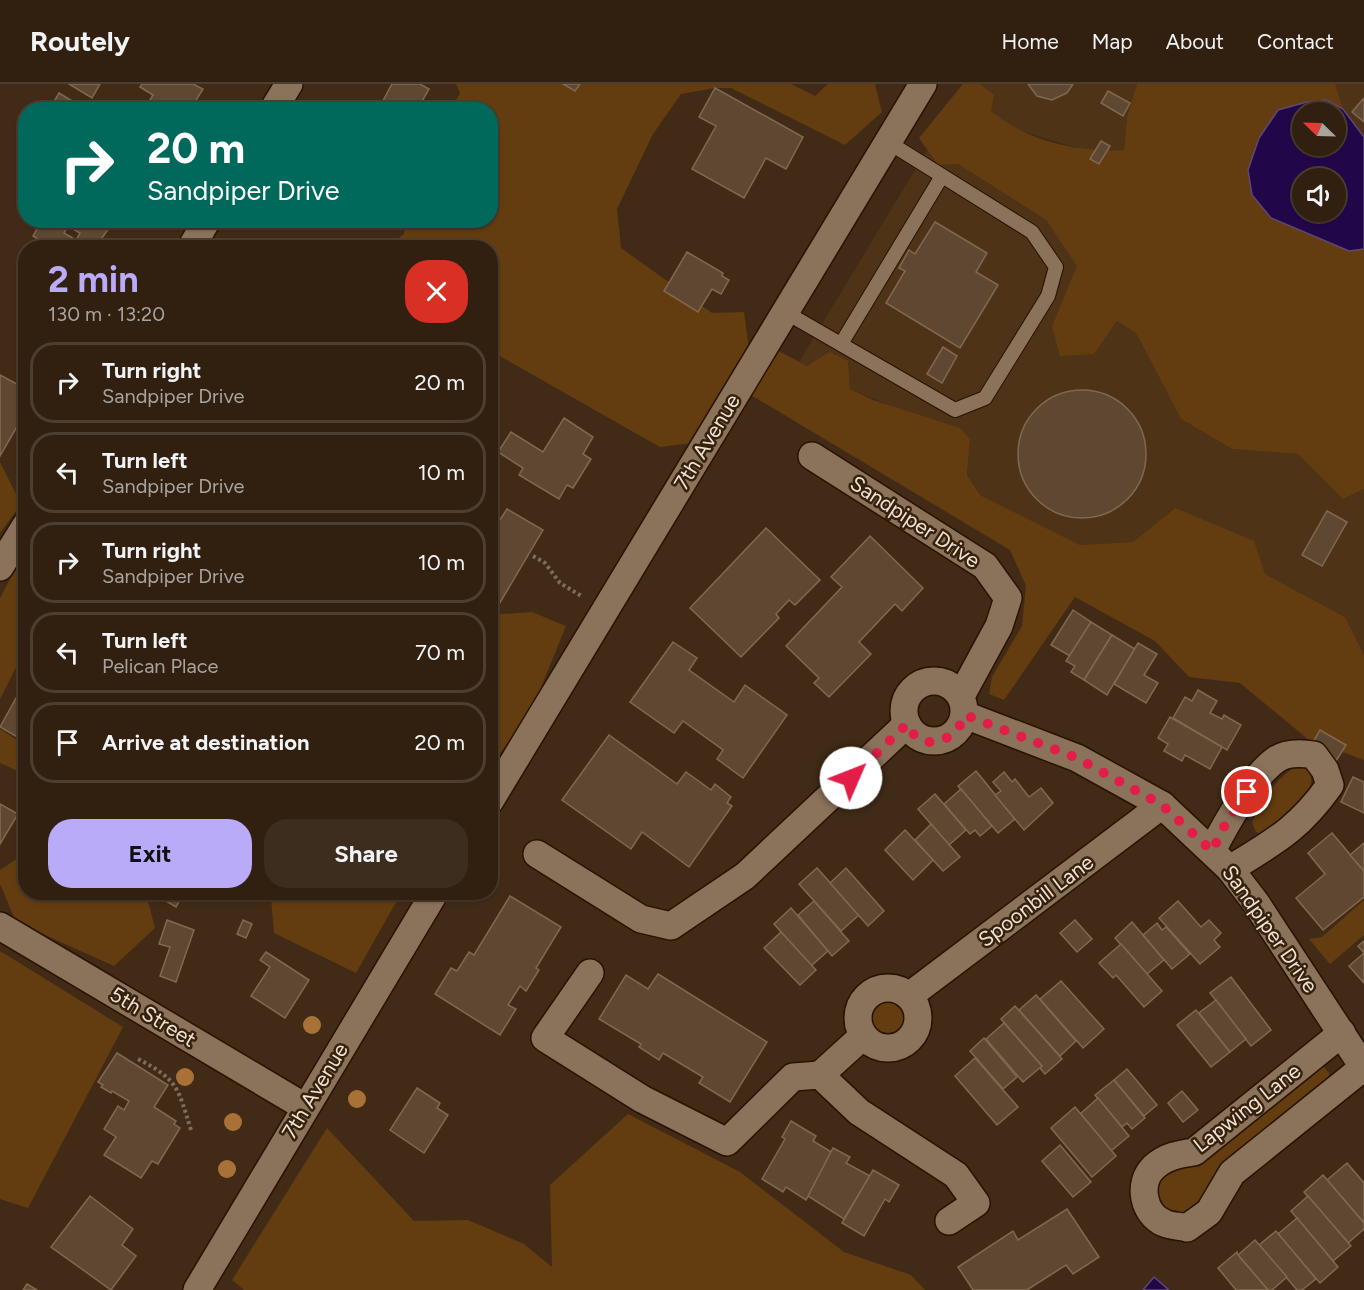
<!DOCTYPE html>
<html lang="en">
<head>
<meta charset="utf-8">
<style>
	:root { --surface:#312010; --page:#3d2d1e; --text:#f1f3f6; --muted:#a8a39f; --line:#4c3e30; --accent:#b9abf7 }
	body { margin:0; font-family:Figtree,sans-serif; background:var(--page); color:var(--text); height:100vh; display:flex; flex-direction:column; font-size:22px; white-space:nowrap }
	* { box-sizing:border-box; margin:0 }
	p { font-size:20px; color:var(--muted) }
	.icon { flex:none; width:33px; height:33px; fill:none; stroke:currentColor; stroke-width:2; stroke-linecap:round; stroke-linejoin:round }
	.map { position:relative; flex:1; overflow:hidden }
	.details { position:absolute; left:18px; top:156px; width:480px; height:660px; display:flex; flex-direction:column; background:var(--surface); border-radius:24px; box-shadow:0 2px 4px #0004,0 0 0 2px var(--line) }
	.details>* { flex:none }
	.banner { position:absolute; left:18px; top:18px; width:480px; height:126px; border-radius:24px; box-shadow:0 2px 4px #0004,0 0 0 2px var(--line); background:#00695c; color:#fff; overflow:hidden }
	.needle { width:39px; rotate:293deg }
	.controls { position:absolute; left:1292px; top:18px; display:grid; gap:12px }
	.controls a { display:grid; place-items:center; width:54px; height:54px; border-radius:50%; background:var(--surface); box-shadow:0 2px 4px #0004,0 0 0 2px var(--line); font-size:30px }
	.pin { position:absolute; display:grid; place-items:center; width:51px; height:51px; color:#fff; margin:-26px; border:3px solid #fff; border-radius:50%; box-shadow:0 2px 6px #0007 }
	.me { position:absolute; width:66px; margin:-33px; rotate:46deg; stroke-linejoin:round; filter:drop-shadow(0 0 4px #0008) }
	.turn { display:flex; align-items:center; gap:21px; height:126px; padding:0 30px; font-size:27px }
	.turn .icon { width:78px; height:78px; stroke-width:2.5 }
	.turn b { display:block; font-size:42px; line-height:51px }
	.round { display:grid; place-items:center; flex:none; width:63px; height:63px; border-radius:24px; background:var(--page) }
	.head { display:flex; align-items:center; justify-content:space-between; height:102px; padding:0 30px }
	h1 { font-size:36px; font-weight:700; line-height:45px; color:var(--accent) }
	.cta { display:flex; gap:12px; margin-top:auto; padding:12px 30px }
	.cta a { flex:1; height:69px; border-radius:24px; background:var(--accent); color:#111; font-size:24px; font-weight:700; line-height:69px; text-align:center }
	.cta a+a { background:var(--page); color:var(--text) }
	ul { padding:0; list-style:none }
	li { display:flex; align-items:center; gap:18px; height:81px; margin:0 12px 9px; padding:0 18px; border:3px solid var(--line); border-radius:24px }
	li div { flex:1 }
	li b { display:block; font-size:22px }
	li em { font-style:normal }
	header { display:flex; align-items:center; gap:36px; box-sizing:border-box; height:84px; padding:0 30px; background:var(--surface); border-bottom:2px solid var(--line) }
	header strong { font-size:28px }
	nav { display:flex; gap:33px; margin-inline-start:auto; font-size:21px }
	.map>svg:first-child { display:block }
	.built { fill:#4e3317 }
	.green { fill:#633d10 }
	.water { fill:#21074a; stroke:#5f4873; stroke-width:1.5; fill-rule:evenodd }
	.building { fill:#5f4832; stroke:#816851; stroke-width:1.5 }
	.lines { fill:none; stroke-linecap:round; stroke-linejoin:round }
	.service-casing { stroke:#271300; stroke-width:16 }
	.minor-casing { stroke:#271300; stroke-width:30 }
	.path { stroke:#7f6c5a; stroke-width:4; stroke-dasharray:3 3; stroke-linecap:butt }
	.service { stroke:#8b725a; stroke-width:14 }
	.minor { stroke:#8b725a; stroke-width:27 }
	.tree { fill:#a87138 }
	.route { stroke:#e11d48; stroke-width:10; stroke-dasharray:0 18 }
	.labels { text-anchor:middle; stroke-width:5; stroke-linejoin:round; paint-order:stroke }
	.street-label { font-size:21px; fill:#f0e1d4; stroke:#36220c }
</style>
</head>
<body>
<header>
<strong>Routely</strong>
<nav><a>Home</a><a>Map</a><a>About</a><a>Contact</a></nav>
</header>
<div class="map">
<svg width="1364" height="1206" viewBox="0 0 1364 1206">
	<rect width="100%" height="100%" fill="#412b16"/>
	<g class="built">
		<polygon points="980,0 1137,0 1127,33 1124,66 1088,67 1011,44 991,27"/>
		<polygon points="1335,0 1364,0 1364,53 1343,25"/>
		<polygon points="927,66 938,81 958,80 1046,136 1078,182 1052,242 1094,270 1117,237 1136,249 1181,335 1232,365 1298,370 1343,415 1364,405 1364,571 1345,533 1265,490 1175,424 1133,458 1080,461 980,411 967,391 970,355 850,305 848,277 807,282 799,278"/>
	</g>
	<g class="green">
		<polygon points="456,0 791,0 815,12 828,0 875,0 882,28 845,61 731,4 715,4 681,10 653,50 617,125 621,164 712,229 744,228 749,265 692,359 660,363 491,267 490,164 387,164 404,150 406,137 490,136 490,26 451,25 460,9"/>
		<path d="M963 0H980L994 11 991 27C1028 58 1077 68 1124 66L1127 33 1137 0H1335L1343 25 1326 16 1278 26 1271 134 1349 167 1364 165V405L1343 415 1298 370 1232 365 1181 335 1136 249 1117 237 1094 270 1060 272 1052 242 1077 182 1046 136 958 80 938 81 919 54Z"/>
		<polygon points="779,267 807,282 830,268 848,277 850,305 873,316 960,344 970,355 967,391 980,411 1080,461 1133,458 1175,424 1254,457 1265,490 1345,533 1364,571 1364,676 1309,656 1240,599 1189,593 1155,557 1075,513 1004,616 989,610 992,593 1022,542 1026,502 1010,466 751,311"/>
		<polygon points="0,378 21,420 0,449"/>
		<polygon points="25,467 25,566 0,615 0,514"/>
		<polygon points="532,528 566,542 531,628 491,681 491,531"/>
		<polygon points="0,645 25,661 25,690 0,679"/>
		<path d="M1299 680 1309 684C1320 713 1285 734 1266 752L1256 748 1252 738C1264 714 1276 694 1299 680Z"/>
		<polygon points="26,769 26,808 150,809 147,814 155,844 114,882 16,838 0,800 0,786"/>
		<polygon points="275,808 406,809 395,820 356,889 274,849 271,813"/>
		<polygon points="1364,816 1364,851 1330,880 1309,855 1322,853"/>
		<polygon points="0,867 123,943 28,1124 0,1115"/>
		<circle cx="888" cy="936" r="24"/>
		<polygon points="1315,982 1324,983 1329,989 1329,999 1205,1121 1175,1136 1156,1117 1156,1099 1161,1088"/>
		<polygon points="628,1030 740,1088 844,1168 911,1191 925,1206 244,1206 232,1196 327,1044 414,1137 468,1136 524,1160 552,1183 550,1101"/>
	</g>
	<g class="water">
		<path d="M1326 16 1343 25 1364 53V165L1349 167 1271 134 1252 111 1248 86 1259 54 1278 26 1307 18ZM1302 28H1335V62H1302ZM1302 94H1335V128H1302Z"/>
		<polygon points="1154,1193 1169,1206 1143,1206"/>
	</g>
	<g class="building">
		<polygon points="69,0 100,0 92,14"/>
		<polygon points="142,0 193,0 203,5 190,26 144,26 153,11 140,3"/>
		<polygon points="392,0 420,0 429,5 417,26 378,26"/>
		<polygon points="563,0 580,0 575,7"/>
		<polygon points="1028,0 1073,0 1067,9 1052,16 1037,12"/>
		<polygon points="715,4 803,53 786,85 766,74 744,114 692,85 716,42 699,33"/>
		<polygon points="1108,7 1130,19 1123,32 1101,19"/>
		<polygon points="59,9 87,26 49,26"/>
		<polygon points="1364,14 1364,38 1352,28"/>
		<polygon points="1101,57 1110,62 1099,80 1090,75"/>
		<polygon points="42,136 67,136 70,139 64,149 76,156 80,149 71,144 76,136 95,136 109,144 95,164 52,164 33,152"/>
		<polygon points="370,136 389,136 385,144"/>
		<polygon points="935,138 987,169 976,188 998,201 960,264 886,219 905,187 899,184 909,166 915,170"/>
		<polygon points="687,168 723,189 722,192 729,196 721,210 712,205 698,228 664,207"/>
		<polygon points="943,263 957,272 942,299 927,290"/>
		<polygon points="0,291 26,305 26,327 0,372"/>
		<circle cx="1082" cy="370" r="64"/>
		<polygon points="564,334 593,353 583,370 591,375 573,404 567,401 559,415 519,391 523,384 498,368 511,348 543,368"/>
		<polygon points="507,425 543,446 498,522 490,518 490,451"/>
		<polygon points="1327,427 1347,438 1322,482 1302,471"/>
		<polygon points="766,444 820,496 795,521 789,516 776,530 779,534 741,573 690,524"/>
		<polygon points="870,452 923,504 902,527 895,520 859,558 871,570 829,613 814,599 819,594 786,562 842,503 831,493"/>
		<polygon points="1073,526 1091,538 1070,572 1051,561"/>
		<polygon points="1091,538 1112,551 1084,596 1071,588 1075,582 1066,577"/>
		<polygon points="1112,551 1135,565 1107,611 1084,596"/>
		<polygon points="673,558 697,574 689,586 734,618 745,601 787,631 743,694 717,675 723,666 683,637 674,649 630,618"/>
		<polygon points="1138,559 1157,570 1144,591 1158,599 1146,619 1114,600"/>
		<polygon points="26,596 26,658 0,643"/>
		<polygon points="1198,606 1217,617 1210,629 1222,635 1224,631 1241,641 1227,666 1173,634 1185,613 1192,617"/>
		<polygon points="1170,633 1222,663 1210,685 1185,671 1182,677 1164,667 1168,660 1158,654"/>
		<polygon points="1320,646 1346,661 1336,677 1311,662"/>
		<polygon points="609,651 677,700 686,688 711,706 715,700 731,713 727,719 732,722 689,783 642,748 631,765 562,716"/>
		<polygon points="976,687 1015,735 998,749 958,702"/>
		<polygon points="1004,688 1012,698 1015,695 1029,713 1041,704 1053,719 1024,746 995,711 1001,707 993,698"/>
		<polygon points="1353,693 1364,698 1364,729 1341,718"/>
		<polygon points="961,705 992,742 980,752 975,746 970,750 944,720"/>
		<polygon points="935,710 966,746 949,761 918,725"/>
		<polygon points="0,720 18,730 0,760"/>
		<polygon points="931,740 960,773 943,787 915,756"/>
		<polygon points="905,746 933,776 913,796 885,766"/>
		<polygon points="1332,749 1364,787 1364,813 1323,846 1296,814 1325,790 1308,769"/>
		<polygon points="1364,759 1364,787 1350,771"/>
		<polygon points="817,784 859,831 841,847 799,800"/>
		<polygon points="846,784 884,827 868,842 830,799"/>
		<polygon points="162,808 184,808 176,823 159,813"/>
		<polygon points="311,808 327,808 322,816"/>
		<polygon points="510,812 561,843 536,884 539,886 526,907 520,902 508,921 516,925 500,951 435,910 451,884 457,887 469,868 474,871"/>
		<polygon points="814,817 849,857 832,872 798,831"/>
		<polygon points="1178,817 1201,843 1209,836 1221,849 1214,856 1220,863 1200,880 1159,834"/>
		<polygon points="791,824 828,867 811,882 774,840"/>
		<polygon points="167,836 194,846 176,898 160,892 170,863 159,860"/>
		<polygon points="243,836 252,840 246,854 237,850"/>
		<polygon points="1075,836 1092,855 1077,868 1060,849"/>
		<polygon points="1132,838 1164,876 1147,890 1115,854"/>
		<polygon points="1157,839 1162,846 1166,843 1190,870 1172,885 1143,851"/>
		<polygon points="781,848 816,886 800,901 764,864"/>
		<polygon points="1364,857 1364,899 1349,882 1364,869 1358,862"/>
		<polygon points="1121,860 1162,907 1144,923 1116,891 1113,894 1099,879"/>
		<polygon points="266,868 309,896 285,934 251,912 270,883 260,876"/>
		<polygon points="658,890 767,958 730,1018 699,999 703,993 663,969 659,976 639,963 641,960 599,935 626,891 648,905"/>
		<polygon points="1231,893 1271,946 1251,962 1210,909"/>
		<polygon points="1061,897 1104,945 1083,964 1040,915"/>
		<polygon points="1036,911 1076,957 1060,972 1019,926"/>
		<polygon points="1216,916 1246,955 1230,968 1199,929"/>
		<polygon points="1015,922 1062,975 1045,990 1040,984 1042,982 1001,935"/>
		<polygon points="1196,926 1230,968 1211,983 1177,941"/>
		<polygon points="1004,939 1042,982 1023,998 986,955"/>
		<polygon points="984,954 1017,993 1003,1005 970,967"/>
		<polygon points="117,969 168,1001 154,1023 176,1037 174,1040 180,1044 158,1080 152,1077 141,1094 104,1071 116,1053 104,1045 118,1022 124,1026 129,1017 112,1007 111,1009 101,1003 103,1001 98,998"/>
		<polygon points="975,974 1018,1023 997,1041 955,992"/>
		<polygon points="1127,985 1157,1021 1144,1032 1114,996"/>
		<polygon points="1114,996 1145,1034 1132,1045 1127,1039 1122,1043 1095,1011"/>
		<polygon points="417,1004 440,1019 437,1024 448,1031 424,1069 390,1046"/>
		<polygon points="1182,1007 1198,1026 1183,1038 1168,1019"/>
		<polygon points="1098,1014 1129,1052 1111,1067 1080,1030"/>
		<polygon points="1075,1023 1116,1072 1092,1093 1051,1044"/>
		<polygon points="791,1037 816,1052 813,1057 833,1069 806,1116 786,1103 783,1108 762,1095 785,1055 782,1053"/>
		<polygon points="1060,1061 1091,1098 1073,1113 1042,1077"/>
		<polygon points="833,1064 850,1073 846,1079 870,1092 844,1135 808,1112"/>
		<polygon points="1347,1079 1364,1099 1364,1139 1327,1096"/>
		<polygon points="873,1086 899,1101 889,1118 885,1115 864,1152 842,1139"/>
		<polygon points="1323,1091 1364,1139 1364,1145 1348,1159 1304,1108"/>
		<polygon points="90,1112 133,1145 122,1161 136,1172 111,1206 51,1163"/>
		<polygon points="1308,1112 1351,1162 1333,1177 1291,1127"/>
		<polygon points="1067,1125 1099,1173 1073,1190 1066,1181 1027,1206 973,1206 958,1183 1013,1147 1018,1156"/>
		<polygon points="1297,1134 1338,1183 1320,1199 1278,1150"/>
		<polygon points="1276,1147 1316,1195 1302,1206 1297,1206 1259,1161"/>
		<polygon points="1255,1156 1287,1193 1272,1206 1268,1206 1238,1171"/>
		<polygon points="1237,1168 1238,1171 1268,1206 1236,1206 1218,1184"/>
		<polygon points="27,1200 37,1206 23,1206"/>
	</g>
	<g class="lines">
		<g class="service-casing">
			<g id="service">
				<polyline points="785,228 955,326 985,314 1048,212 1056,183 1032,148 888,58"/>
				<polyline points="841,260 942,92"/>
			</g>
		</g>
		<g class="minor-casing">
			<g id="minor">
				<polyline points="273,26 289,0"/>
				<polyline points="191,164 207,136"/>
				<polyline points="812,372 985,482 1008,514 999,542 961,612"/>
				<polyline points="0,483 26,441"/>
				<circle cx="934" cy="627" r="30"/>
				<polyline points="965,631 1077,674 1162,721 1230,785 1256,819 1364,984"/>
				<polyline points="490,717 923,0"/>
				<path d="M1212 767C1225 741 1253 691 1277 675 1288 668 1302 669 1314 671L1325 686 1330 701C1299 745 1274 758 1230 785"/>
				<polyline points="537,770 641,835 671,842 745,792 907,640"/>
				<polyline points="0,842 305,1023"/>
				<polyline points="590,889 545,954 642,1015 727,1058 793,993 820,991"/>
				<circle cx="888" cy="934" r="30"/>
				<polyline points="909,912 1162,721"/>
				<path d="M1342 949 1194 1068C1180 1070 1166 1072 1154 1083 1137 1099 1143 1130 1164 1139 1170 1142 1180 1142 1187 1144L1209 1128 1232 1089 1364 983"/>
				<polyline points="863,952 820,991 859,1028 956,1091 976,1119 949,1137"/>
				<polyline points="197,1206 435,808"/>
			</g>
		</g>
		<g class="path">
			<polyline points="533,472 545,479 560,499 583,513"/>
			<path d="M138 975C179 996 178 1005 191 1046"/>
		</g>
		<use href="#service" class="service"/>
		<use href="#minor" class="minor"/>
	</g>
	<g class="tree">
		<circle cx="312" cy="941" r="9"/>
		<circle cx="185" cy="993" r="9"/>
		<circle cx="357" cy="1015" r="9"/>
		<circle cx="233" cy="1038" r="9"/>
		<circle cx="227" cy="1085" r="9"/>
	</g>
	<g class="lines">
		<path class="route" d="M851 694 907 640C921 671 956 658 965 631L1077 674 1162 721 1212 767 1226 739 1247 708"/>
	</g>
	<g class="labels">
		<g class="street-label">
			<text transform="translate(707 358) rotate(-59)" y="7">7th Avenue</text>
			<text transform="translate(915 438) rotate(33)" y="7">Sandpiper Drive</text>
			<text transform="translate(1036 817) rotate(-37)" y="7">Spoonbill Lane</text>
			<text transform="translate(1270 845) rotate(55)" y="7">Sandpiper Drive</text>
			<text transform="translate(153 933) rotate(31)" y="7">5th Street</text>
			<text transform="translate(315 1007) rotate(-59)" y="7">7th Avenue</text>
			<text transform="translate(1247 1024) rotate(-38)" y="7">Lapwing Lane</text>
		</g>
	</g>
</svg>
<div class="controls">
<a><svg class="needle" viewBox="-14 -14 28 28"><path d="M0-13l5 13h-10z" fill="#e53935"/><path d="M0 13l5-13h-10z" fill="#a8a39f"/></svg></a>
<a><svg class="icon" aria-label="sound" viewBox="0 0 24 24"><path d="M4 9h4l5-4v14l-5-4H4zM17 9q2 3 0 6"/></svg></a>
</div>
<div class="pin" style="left:1247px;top:708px;background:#d93025"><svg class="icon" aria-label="arrive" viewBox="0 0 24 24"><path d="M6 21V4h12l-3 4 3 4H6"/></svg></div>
<svg class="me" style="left:851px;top:694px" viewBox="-20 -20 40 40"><circle r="19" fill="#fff"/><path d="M0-13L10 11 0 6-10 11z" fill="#e11d48"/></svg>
<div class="banner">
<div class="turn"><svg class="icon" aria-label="right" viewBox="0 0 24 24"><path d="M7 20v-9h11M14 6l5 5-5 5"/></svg><div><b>20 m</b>Sandpiper Drive</div></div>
</div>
<section class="details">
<div class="head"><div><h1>2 min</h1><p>130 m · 13:20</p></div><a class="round" style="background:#d93025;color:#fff"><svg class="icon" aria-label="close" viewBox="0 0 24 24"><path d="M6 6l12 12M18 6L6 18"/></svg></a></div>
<ul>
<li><svg class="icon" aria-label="right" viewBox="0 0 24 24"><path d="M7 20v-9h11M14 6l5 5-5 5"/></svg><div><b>Turn right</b><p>Sandpiper Drive</p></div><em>20 m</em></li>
<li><svg class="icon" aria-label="left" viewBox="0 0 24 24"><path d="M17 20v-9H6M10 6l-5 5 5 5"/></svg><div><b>Turn left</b><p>Sandpiper Drive</p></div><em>10 m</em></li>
<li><svg class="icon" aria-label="right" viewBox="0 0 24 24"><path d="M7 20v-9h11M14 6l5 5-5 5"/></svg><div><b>Turn right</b><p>Sandpiper Drive</p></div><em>10 m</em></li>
<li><svg class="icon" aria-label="left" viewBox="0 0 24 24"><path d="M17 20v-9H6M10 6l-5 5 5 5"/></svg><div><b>Turn left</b><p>Pelican Place</p></div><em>70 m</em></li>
<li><svg class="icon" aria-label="arrive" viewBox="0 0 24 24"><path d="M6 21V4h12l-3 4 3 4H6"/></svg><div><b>Arrive at destination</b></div><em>20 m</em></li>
</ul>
<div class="cta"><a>Exit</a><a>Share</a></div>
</section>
</div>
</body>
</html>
